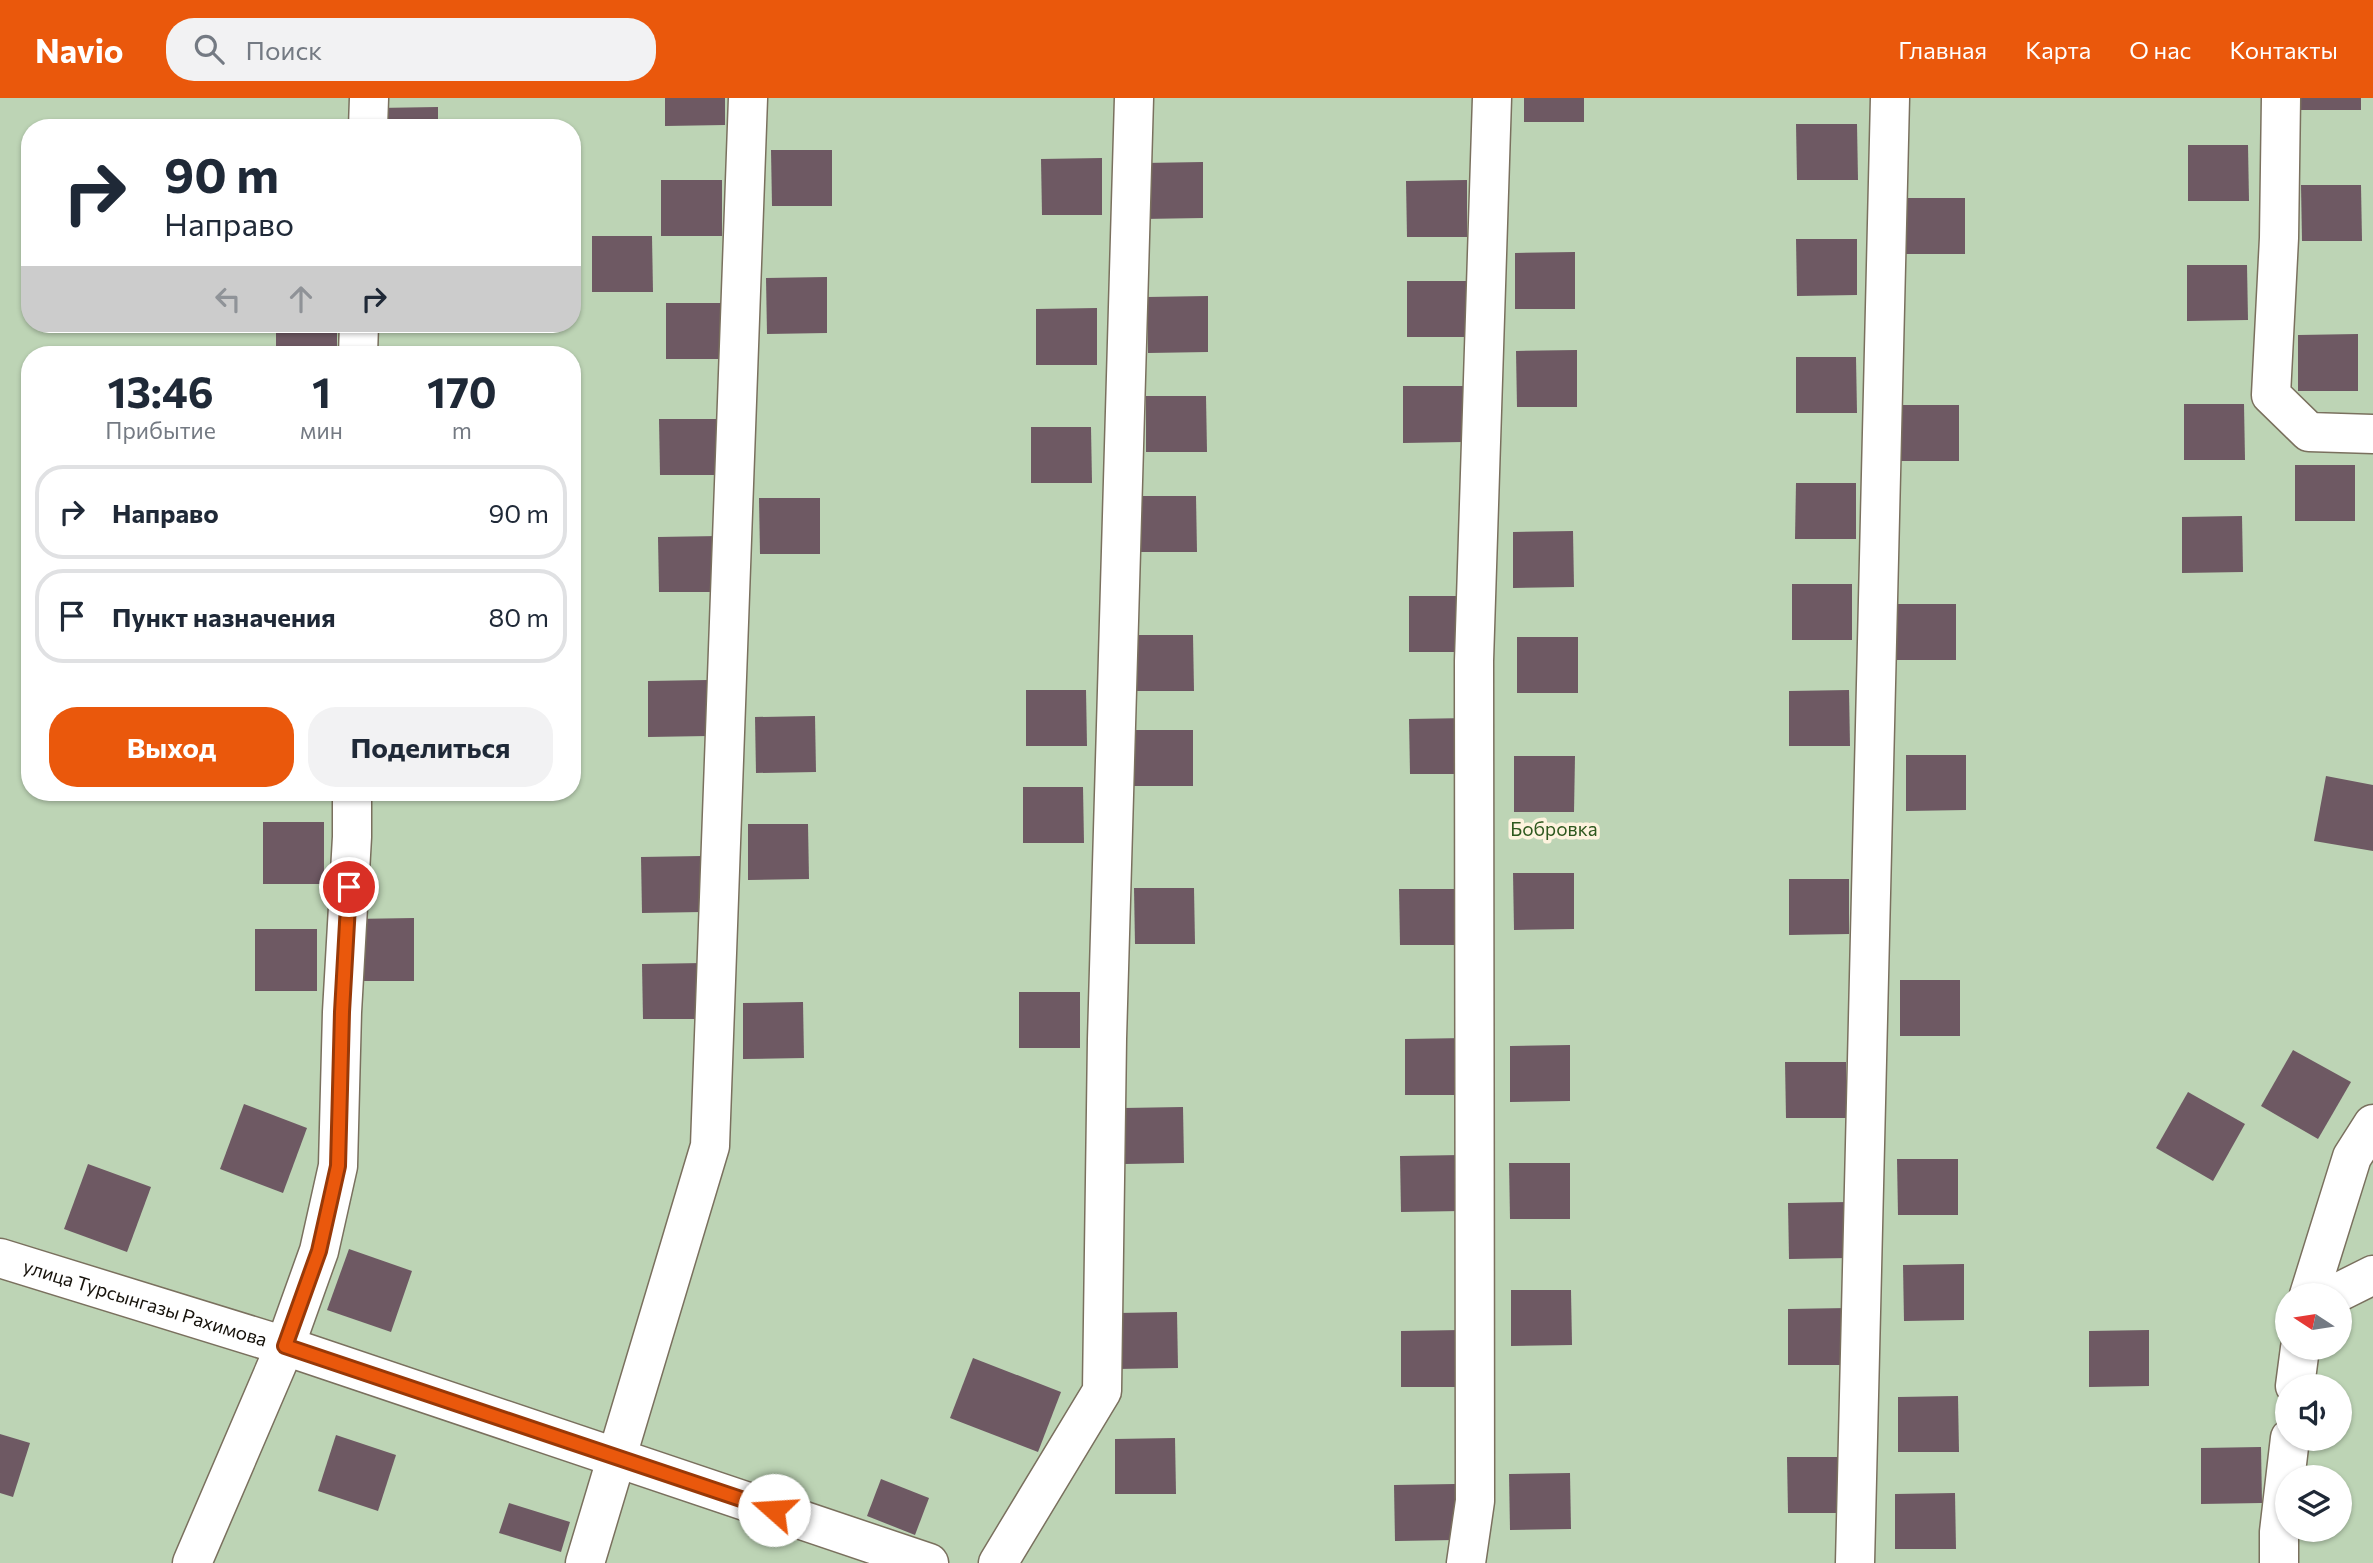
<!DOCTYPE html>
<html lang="ru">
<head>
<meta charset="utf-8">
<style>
	:root { --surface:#fff; --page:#f2f2f3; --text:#1f2937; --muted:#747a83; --line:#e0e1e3; --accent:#ea580c }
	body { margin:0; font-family:Commissioner,sans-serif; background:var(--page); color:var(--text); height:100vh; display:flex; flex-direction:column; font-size:26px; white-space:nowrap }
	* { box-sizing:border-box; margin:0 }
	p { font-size:23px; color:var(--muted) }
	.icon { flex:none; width:38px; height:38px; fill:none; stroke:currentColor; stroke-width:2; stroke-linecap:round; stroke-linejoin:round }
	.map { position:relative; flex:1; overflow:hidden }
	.details { position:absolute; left:21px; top:248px; width:560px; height:455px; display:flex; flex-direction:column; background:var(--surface); border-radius:28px; box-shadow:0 2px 5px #0004 }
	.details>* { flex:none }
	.hud { position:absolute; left:21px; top:21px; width:560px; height:214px; border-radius:28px; box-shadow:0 2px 5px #0004; background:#fff; color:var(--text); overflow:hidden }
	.needle { width:46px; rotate:282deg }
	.fabs { position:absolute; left:2275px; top:1185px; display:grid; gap:14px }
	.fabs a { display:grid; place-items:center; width:77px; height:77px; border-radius:50%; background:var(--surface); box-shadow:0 2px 5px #0004; font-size:35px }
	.pin { position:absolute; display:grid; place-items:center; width:60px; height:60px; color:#fff; margin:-30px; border:4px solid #fff; border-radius:50%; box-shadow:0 2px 7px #0007 }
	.me { position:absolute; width:77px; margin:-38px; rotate:289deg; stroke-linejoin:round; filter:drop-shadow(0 0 5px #0008) }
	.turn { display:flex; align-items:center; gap:24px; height:147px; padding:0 28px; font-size:32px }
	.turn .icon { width:91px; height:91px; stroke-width:2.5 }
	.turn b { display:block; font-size:49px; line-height:60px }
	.lanes { display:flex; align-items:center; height:66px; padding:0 28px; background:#0003; justify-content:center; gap:35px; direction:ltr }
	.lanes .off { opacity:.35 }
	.eta { display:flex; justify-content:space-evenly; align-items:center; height:119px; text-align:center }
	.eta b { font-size:42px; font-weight:700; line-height:49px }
	.action { display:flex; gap:14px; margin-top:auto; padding:14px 28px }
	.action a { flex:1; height:80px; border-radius:28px; background:var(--accent); color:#fff; font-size:28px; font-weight:700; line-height:80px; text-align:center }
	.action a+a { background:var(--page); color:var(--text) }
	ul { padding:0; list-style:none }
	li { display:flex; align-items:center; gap:21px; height:94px; margin:0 14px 10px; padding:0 14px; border:4px solid var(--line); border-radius:28px }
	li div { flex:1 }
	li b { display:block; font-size:26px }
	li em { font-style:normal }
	header { display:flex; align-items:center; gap:42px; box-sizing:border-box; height:98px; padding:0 35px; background:var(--accent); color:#fff }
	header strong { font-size:33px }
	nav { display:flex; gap:38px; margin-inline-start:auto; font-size:24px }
	.search { width:490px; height:63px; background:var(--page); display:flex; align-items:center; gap:18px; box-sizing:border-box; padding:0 24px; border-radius:28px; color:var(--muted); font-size:26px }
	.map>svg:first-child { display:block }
	.green { fill:#bdd4b5; fill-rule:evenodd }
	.building { fill:#6e5963 }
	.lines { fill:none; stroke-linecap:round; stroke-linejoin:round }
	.minor-casing { stroke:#7a705e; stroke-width:41 }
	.minor { stroke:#fff; stroke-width:38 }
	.route-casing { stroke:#983908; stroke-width:18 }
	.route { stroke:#ea580c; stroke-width:12 }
	.labels { text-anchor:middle; stroke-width:7; stroke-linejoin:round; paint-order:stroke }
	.park-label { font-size:19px; fill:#2e581e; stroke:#fef3de }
	.street-label { font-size:19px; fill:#16120b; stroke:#fef3de }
</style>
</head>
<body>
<header>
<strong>Navio</strong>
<div class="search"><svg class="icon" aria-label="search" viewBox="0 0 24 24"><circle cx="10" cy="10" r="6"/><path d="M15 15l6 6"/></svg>Поиск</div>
<nav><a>Главная</a><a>Карта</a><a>О нас</a><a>Контакты</a></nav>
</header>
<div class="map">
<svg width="2373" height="1465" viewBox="0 0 2373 1465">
	<rect width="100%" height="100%" fill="#f1e6d1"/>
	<path class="green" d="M0 0H2373V1465H0ZM30 30H572V226H30ZM30 257H572V695H30ZM2287 1197H2340V1250H2287ZM2287 1288H2340V1340H2287ZM2287 1379H2340V1432H2287Z"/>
	<g class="building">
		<polygon points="665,0 725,0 725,27 665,28"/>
		<rect x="1524" y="0" width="60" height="24"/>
		<rect x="2300" y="0" width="61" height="12"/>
		<polygon points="438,9 438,30 377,30 377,10"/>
		<polygon points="1796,26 1857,26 1858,82 1797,82"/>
		<polygon points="2188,47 2248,47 2249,103 2188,103"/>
		<polygon points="771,52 832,52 832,108 772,108"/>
		<polygon points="1102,60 1102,117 1042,117 1041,61"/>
		<polygon points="1203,64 1203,120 1143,121 1143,65"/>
		<rect x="661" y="82" width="61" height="56"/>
		<polygon points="1467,82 1467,139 1407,139 1406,83"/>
		<polygon points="2301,87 2361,87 2362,143 2302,143"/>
		<rect x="1905" y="100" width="60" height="56"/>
		<polygon points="592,138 652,138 653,194 592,194"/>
		<polygon points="1796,141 1857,141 1857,197 1797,198"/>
		<polygon points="1575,154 1575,211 1515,211 1515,155"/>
		<polygon points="2187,167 2247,167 2248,222 2187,223"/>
		<polygon points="827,179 827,235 767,236 766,180"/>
		<polygon points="1407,183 1467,183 1468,239 1407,239"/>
		<polygon points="1208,198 1208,254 1148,255 1147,199"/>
		<rect x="666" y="205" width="61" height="56"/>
		<polygon points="1097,210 1097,267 1036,267 1036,211"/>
		<rect x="276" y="226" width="61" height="31"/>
		<polygon points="2358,236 2358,293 2298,293 2298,237"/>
		<polygon points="1577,252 1577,309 1517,309 1516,253"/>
		<rect x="376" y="253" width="61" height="4"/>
		<polygon points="1796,259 1856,259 1857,315 1796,315"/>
		<polygon points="1403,288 1463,288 1463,344 1403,345"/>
		<polygon points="1146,298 1206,298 1207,354 1146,354"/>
		<polygon points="2184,306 2244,306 2245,362 2184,362"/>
		<polygon points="1898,307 1959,307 1959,363 1899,363"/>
		<polygon points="659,321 719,321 720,377 660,377"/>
		<polygon points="1031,329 1091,329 1092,385 1031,385"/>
		<rect x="2295" y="367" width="60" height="56"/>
		<polygon points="1796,385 1856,385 1856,441 1795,441"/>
		<polygon points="1136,398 1196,398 1197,454 1136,454"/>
		<polygon points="759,400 820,400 820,456 760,456"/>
		<polygon points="2242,418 2243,474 2182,475 2182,419"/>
		<polygon points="1573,433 1574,489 1513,490 1513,434"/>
		<polygon points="719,438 719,494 659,494 658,439"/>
		<rect x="1792" y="486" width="60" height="56"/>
		<rect x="1409" y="498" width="60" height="56"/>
		<polygon points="1895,506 1956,506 1956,562 1896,562"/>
		<polygon points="1133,537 1193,537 1194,593 1133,593"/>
		<rect x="1517" y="539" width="61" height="56"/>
		<polygon points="708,582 708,638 648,639 648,583"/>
		<polygon points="1026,592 1086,592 1087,648 1026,648"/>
		<polygon points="1849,592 1850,648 1789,648 1789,593"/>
		<polygon points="815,618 816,674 756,675 755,619"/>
		<polygon points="1469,620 1470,676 1410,676 1409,621"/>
		<polygon points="1132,632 1193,632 1193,688 1133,688"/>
		<polygon points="1906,657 1966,657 1966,712 1906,713"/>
		<polygon points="1514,658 1575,658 1574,714 1514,714"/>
		<polygon points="2326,678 2373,687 2373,753 2314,743"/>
		<polygon points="1023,689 1083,689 1084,745 1023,745"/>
		<rect x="263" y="724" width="61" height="62"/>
		<polygon points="748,726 808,726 809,781 748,782"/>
		<polygon points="702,758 702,814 642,815 641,759"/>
		<polygon points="1513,775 1574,775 1574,831 1514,832"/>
		<polygon points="1789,781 1849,781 1849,836 1789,837"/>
		<polygon points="1134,790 1194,790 1195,846 1135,846"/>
		<polygon points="1399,791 1460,791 1460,847 1400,847"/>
		<polygon points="414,820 414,883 353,883 353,821"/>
		<rect x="255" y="831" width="62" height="62"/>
		<polygon points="703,865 704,921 643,921 642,866"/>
		<rect x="1900" y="882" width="60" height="56"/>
		<rect x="1019" y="894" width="61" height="56"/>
		<polygon points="803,904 804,960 743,961 743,905"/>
		<polygon points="1465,940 1466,997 1405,997 1405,941"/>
		<polygon points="1570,947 1570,1003 1510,1004 1510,948"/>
		<polygon points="2293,952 2351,984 2318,1041 2261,1008"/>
		<polygon points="1785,964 1846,964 1846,1020 1786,1020"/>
		<polygon points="2188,994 2245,1026 2213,1083 2156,1050"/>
		<polygon points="244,1006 307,1030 283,1095 220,1071"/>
		<polygon points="1183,1009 1184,1065 1124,1066 1123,1010"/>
		<polygon points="1461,1057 1461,1113 1401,1114 1400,1058"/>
		<polygon points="1897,1061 1958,1061 1958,1117 1898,1117"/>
		<polygon points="1509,1065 1570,1065 1570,1121 1510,1121"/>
		<polygon points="88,1066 151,1089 127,1154 64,1131"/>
		<polygon points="1849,1104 1849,1160 1789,1161 1788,1105"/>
		<polygon points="349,1151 412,1173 391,1234 327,1212"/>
		<polygon points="1964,1166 1964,1222 1904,1223 1903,1167"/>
		<polygon points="1511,1192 1571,1192 1572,1247 1511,1248"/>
		<polygon points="1848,1210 1848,1267 1788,1267 1788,1211"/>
		<polygon points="1177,1214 1178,1270 1117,1271 1117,1215"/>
		<polygon points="1461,1232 1461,1289 1401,1289 1401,1233"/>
		<polygon points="2149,1232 2149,1288 2089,1289 2089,1233"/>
		<polygon points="973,1260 1061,1294 1038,1354 950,1320"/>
		<polygon points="1958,1298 1959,1354 1898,1354 1898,1299"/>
		<polygon points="0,1336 30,1345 13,1399 0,1395"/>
		<polygon points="336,1337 396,1357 378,1413 318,1393"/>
		<polygon points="1175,1340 1176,1396 1115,1396 1115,1341"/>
		<polygon points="2261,1349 2262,1405 2201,1406 2201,1350"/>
		<polygon points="1787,1359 1848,1359 1848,1415 1788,1415"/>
		<polygon points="1570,1375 1571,1431 1510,1432 1509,1376"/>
		<polygon points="881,1381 929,1400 915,1437 867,1418"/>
		<polygon points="1455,1386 1455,1442 1395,1443 1394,1387"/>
		<polygon points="1955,1395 1956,1451 1895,1451 1895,1396"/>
		<polygon points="509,1405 570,1424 561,1454 499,1435"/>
	</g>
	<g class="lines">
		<g class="minor-casing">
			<g id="minor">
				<polyline points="2281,0 2279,140 2271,297 2309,334 2373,336"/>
				<polyline points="368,30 369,0"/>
				<polyline points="358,257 359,226"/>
				<path id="s1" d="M0 1160 285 1248 929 1465"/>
				<polyline points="2309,1197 2352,1059 2373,1026"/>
				<polyline points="2333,1197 2373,1177"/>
				<polyline points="2295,1288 2300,1250"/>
				<polyline points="192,1465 285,1248 319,1153 338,1068 342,914 352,739 352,695"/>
				<polyline points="585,1465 710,1048 748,0"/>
				<polyline points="998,1465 1102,1293 1107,941 1134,0"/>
				<polyline points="1466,1465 1475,1403 1474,563 1492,0"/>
				<polyline points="1855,1465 1890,0"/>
				<polyline points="2279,1465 2279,1434 2290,1340"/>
			</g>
		</g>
		<use href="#minor" class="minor"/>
	</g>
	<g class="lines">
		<g class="route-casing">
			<polyline id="route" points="349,789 342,914 338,1068 319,1153 285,1248 774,1412"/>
		</g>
		<use href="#route" class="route"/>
	</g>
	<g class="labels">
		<g class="park-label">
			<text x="1554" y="738">Бобровка</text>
		</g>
		<g class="street-label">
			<text dy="7" stroke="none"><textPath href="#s1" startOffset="152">улица Турсынгазы Рахимова</textPath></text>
		</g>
	</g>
</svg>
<div class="fabs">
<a><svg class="needle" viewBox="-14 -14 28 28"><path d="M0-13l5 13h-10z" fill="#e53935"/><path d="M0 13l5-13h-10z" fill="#747a83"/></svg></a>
<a><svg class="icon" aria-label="sound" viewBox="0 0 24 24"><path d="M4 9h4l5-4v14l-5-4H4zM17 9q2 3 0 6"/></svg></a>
<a><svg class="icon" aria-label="layers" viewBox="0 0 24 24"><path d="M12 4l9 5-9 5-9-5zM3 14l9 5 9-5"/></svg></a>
</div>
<div class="pin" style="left:349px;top:789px;background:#d93025"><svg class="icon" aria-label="arrive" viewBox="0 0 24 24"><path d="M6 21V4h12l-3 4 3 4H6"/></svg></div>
<svg class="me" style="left:774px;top:1412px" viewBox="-20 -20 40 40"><circle r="19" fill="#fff"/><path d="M0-13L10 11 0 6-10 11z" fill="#ea580c"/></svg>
<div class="hud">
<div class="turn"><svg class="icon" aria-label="right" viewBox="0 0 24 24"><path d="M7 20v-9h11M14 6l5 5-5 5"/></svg><div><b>90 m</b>Направо</div></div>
<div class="lanes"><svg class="icon off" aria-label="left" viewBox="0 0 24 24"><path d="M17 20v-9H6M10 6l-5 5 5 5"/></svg><svg class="icon off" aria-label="ahead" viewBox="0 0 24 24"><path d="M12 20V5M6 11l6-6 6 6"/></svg><svg class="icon" aria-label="right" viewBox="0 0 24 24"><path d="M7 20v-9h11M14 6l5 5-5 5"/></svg></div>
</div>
<section class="details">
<div class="eta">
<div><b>13:46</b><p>Прибытие</p></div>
<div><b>1</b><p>мин</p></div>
<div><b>170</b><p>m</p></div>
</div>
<ul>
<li><svg class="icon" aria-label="right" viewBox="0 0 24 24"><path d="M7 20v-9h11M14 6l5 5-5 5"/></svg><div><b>Направо</b></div><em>90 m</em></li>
<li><svg class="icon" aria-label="arrive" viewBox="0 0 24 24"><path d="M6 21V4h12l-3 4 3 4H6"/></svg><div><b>Пункт назначения</b></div><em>80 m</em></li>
</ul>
<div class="action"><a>Выход</a><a>Поделиться</a></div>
</section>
</div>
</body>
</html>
